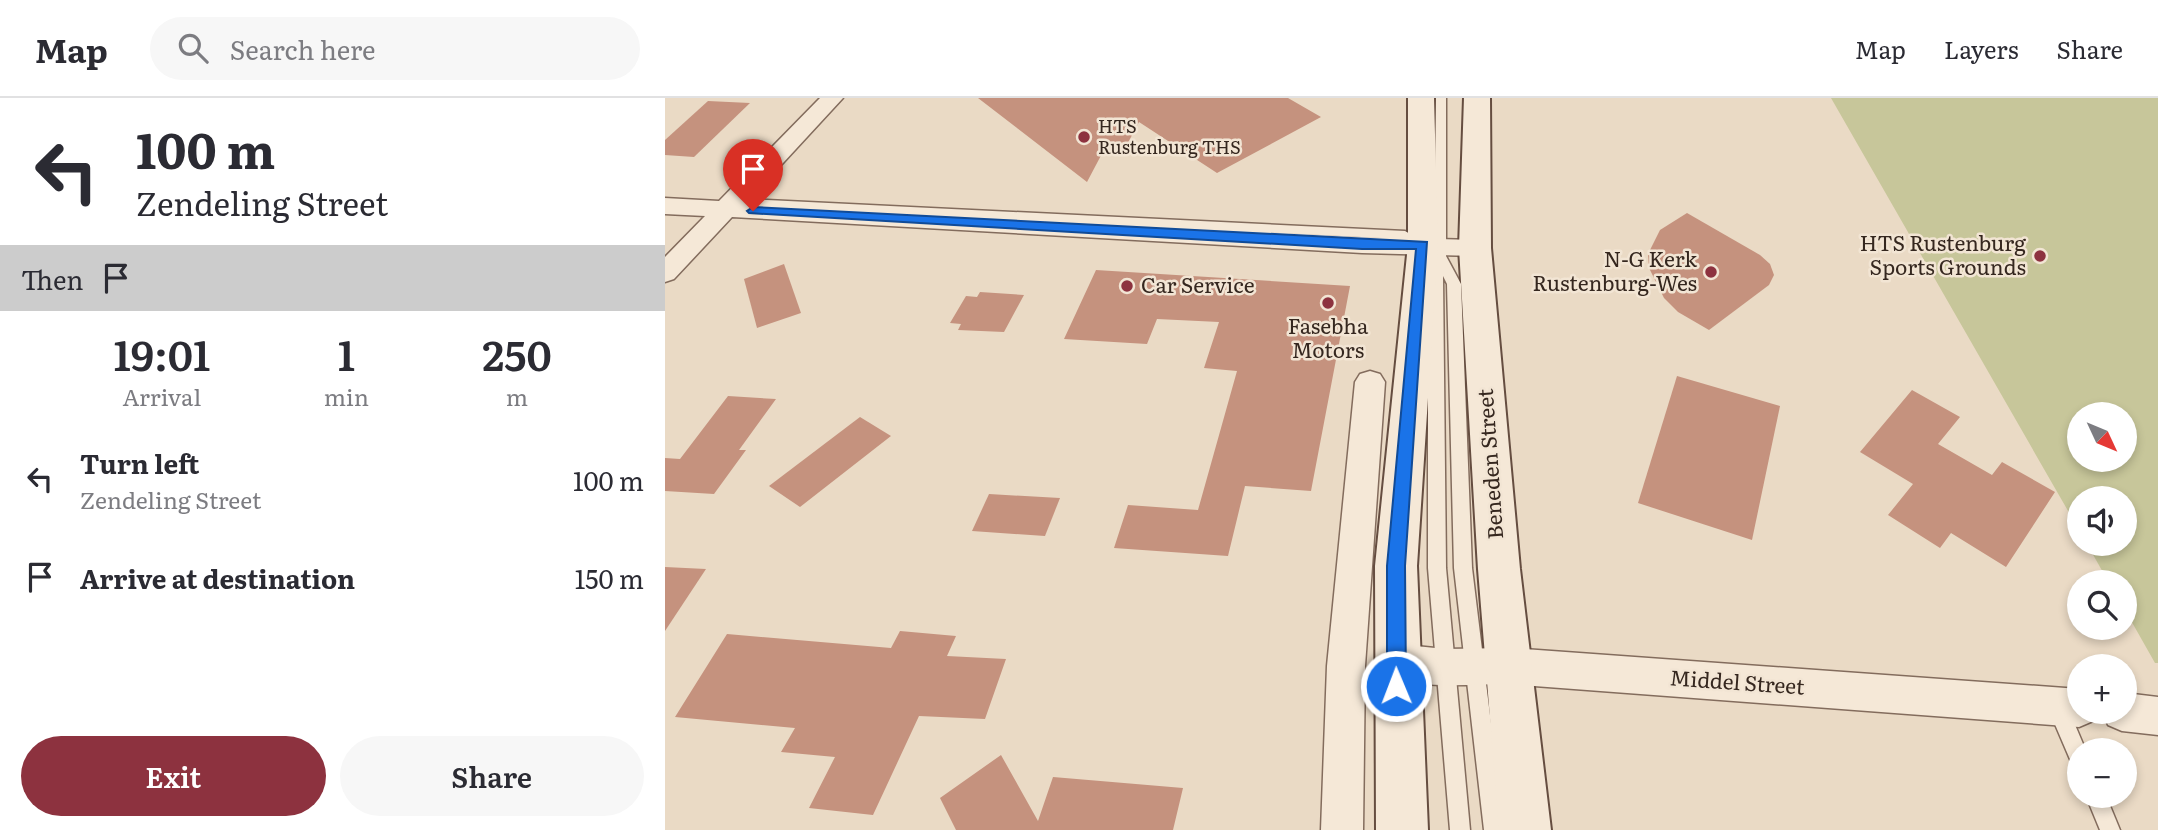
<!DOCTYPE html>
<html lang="en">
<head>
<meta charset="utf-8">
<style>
	:root { --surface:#fff; --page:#f7f7f7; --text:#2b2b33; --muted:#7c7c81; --line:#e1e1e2; --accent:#8d323f }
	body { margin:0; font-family:Literata,serif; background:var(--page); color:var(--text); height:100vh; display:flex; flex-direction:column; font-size:26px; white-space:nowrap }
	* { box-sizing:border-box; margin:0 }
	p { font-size:23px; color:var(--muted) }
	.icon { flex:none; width:38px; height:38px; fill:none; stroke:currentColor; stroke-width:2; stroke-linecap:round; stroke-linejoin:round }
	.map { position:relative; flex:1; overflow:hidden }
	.sheet { display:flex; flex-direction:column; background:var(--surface); width:665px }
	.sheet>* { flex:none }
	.guide { background:#fff; color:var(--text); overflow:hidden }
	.needle { width:46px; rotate:134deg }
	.buttons { position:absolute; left:1402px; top:304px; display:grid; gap:14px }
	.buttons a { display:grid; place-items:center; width:70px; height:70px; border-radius:50%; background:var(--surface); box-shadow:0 4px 10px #0003; font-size:35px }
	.pin { position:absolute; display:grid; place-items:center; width:60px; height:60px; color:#fff; margin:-72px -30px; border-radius:50% 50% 50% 0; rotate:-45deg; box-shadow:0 0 7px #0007 }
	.pin .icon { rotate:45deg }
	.me { position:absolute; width:77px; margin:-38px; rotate:359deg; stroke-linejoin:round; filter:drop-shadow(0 0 5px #0008) }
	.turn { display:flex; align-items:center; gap:24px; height:147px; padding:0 21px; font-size:32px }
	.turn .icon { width:91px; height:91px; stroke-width:2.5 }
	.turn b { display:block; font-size:49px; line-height:60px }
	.then { display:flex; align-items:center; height:66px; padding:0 21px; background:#0003; gap:14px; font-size:26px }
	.eta { display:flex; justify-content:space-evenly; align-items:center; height:119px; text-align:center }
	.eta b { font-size:42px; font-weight:600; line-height:49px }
	.action { display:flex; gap:14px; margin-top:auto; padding:14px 21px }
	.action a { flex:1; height:80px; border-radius:42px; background:var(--accent); color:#fff; font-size:28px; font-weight:600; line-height:80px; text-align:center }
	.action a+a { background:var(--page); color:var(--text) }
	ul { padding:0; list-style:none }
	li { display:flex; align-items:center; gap:21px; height:98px; padding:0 21px }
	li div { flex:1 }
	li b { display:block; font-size:26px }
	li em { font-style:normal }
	header { display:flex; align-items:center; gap:42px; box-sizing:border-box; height:98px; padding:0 35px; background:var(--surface); border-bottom:2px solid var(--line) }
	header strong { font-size:33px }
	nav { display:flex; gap:38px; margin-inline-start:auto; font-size:24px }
	.search { width:490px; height:63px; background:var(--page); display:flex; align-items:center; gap:18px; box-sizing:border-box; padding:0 24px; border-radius:38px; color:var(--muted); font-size:26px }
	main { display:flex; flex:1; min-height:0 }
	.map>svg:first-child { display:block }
	.green { fill:#c7c69a; fill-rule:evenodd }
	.building { fill:#c5927e }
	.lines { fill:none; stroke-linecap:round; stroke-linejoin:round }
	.service-casing { stroke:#836c5d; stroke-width:3 }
	.minor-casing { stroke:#836c5d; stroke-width:3 }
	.secondary-casing { stroke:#654d40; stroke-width:4 }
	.service { fill:#f5e8d7; fill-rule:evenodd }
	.minor { fill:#f5e8d7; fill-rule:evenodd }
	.secondary { fill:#f5e8d7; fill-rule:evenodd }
	.route { fill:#1a73e8; stroke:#114b97; stroke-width:2 }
	.poi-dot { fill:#8d323f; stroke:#f2e5d4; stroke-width:2.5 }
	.labels { text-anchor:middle; stroke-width:5; stroke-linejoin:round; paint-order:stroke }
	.far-poi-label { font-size:18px; fill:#35271f; stroke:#f2e5d4; text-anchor:start }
	.poi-label { font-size:21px; fill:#35271f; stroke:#f2e5d4; text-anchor:end }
	.street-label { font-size:21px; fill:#35271f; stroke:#f2e5d4 }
</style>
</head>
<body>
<header>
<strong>Map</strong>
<div class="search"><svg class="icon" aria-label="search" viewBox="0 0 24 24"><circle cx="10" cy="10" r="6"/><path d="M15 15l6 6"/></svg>Search here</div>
<nav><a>Map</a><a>Layers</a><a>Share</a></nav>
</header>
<main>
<section class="sheet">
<div class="guide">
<div class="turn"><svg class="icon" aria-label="left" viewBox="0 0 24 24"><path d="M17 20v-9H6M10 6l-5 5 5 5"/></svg><div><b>100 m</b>Zendeling Street</div></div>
<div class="then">Then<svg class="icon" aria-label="arrive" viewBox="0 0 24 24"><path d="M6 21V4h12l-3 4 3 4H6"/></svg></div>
</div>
<div class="eta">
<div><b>19:01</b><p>Arrival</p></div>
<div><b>1</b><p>min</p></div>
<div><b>250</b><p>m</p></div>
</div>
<ul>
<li><svg class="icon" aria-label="left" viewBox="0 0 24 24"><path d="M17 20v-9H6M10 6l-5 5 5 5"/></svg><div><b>Turn left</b><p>Zendeling Street</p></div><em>100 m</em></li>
<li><svg class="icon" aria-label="arrive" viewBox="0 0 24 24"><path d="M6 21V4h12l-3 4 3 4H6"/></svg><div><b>Arrive at destination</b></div><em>150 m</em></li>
</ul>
<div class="action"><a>Exit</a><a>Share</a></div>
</section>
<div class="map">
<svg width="1493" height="732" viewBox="0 0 1493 732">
	<rect width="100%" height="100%" fill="#eadac5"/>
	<path class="green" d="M1166 0H1493V565H1490L1460 512V485H1444L1422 446H1460V401H1414V432ZM1414 317H1460V362H1414Z"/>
	<g class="building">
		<polygon points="313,0 623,0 656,19 552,75 474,24 457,56 441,48 422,84"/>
		<polygon points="43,3 85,5 29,59 0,57 0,42"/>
		<polygon points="1022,115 1095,157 1105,166 1109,177 1104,187 1044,232 1013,214 999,200 984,170 983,156 995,132"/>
		<polygon points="119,166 136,215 92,230 79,181"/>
		<polygon points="431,172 685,188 646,393 580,388 563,458 449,450 463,407 533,412 572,273 539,270 554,224 492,221 482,246 399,241"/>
		<polygon points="315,194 359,197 339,234 293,232 296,226 285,225 301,198 312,199"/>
		<polygon points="1012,278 1115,308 1087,442 973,405"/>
		<polygon points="1247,292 1295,319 1273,346 1327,377 1337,364 1390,394 1341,469 1286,435 1275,450 1223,417 1248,386 1195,354"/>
		<polygon points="63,298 111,301 74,352 81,352 49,396 0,393 0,360 15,361"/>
		<polygon points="195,319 226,338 135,409 104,388"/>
		<polygon points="324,396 395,400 380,438 307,433"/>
		<polygon points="0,469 41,471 0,533"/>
		<polygon points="235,533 291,538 282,558 341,561 320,621 254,618 208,717 144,710 170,659 116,654 130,630 10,619 62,536 226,550"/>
		<polygon points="336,657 373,723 388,679 518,690 508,732 291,732 275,700"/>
	</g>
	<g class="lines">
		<g class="service-casing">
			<g id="service">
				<polygon points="771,0 781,0 781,158 796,186 807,470 839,732 819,732 789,470 782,186 778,178 781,470 805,732 785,732 763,470 763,190 768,160 737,141 61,108 55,104 61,100 740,133 769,150"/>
				<polygon points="1393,601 1400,603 1421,653 1414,653 1414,669 1407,666 1383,610 1386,603"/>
				<polygon points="1421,698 1441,698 1455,732 1435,732"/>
			</g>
		</g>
		<g class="minor-casing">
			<g id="minor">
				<polygon points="155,0 178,0 81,105 697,139 810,142 819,144 823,150 819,156 810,158 697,155 67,119 9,181 0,184 0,159 40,118 0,116 0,100 54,103"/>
				<polygon points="705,273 715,276 720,284 700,568 698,732 656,732 662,568 690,284 695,276"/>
				<path d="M731 546 780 551 844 550 1414 591V614H1431L1428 623 1414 629 844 586C803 586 756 592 718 577L712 564 718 551Z"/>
				<polygon points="1460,595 1493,599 1493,637 1457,633 1443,627 1438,614 1460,614"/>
			</g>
		</g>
		<g class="secondary-casing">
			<g id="secondary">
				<polygon points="743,0 769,0 773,147 752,468 763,732 711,732 710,468 743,147"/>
				<polygon points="799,0 825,0 826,150 855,471 886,732 834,732 813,471 794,150"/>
			</g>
		</g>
		<use href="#service" class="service"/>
		<use href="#minor" class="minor"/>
		<use href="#secondary" class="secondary"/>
	</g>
	<polygon class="route" points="88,109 762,144 740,468 741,588 738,594 731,597 725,594 722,588 722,468 751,151 697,151 84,115 82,113"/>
	<g class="poi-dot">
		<circle cx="419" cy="39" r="7"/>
		<circle cx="1375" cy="158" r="7"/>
		<circle cx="1046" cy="174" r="7"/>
		<circle cx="462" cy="188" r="7"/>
		<circle cx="663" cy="205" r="7"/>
	</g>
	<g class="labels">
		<g class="far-poi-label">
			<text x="433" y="35">HTS<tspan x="433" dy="21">Rustenburg THS</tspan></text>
		</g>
		<g class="poi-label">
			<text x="1361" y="153">HTS Rustenburg<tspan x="1361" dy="24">Sports Grounds</tspan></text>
			<text x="1032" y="169">N-G Kerk<tspan x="1032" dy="24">Rustenburg-Wes</tspan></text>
			<text x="476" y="195" text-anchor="start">Car Service</text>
			<text x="663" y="236" text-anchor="middle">Fasebha<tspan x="663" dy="24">Motors</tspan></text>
		</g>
		<g class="street-label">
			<text transform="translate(826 366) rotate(-94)" y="7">Beneden Street</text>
			<text transform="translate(1072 585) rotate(4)" y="7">Middel Street</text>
		</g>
	</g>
</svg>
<div class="buttons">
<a><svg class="needle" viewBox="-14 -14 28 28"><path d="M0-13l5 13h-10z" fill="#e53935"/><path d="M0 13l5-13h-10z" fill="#7c7c81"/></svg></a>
<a><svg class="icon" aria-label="sound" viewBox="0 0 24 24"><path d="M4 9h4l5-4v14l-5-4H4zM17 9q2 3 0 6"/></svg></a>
<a><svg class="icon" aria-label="search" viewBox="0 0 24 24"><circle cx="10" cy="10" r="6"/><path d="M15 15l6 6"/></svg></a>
<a>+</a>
<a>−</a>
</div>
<div class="pin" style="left:88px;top:113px;background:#d93025"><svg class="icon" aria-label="arrive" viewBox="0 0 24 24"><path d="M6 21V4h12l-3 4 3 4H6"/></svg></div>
<svg class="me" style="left:731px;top:588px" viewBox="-20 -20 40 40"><circle r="17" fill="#1a73e8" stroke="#fff" stroke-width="3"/><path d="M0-11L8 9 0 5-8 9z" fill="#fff"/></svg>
</div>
</main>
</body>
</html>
